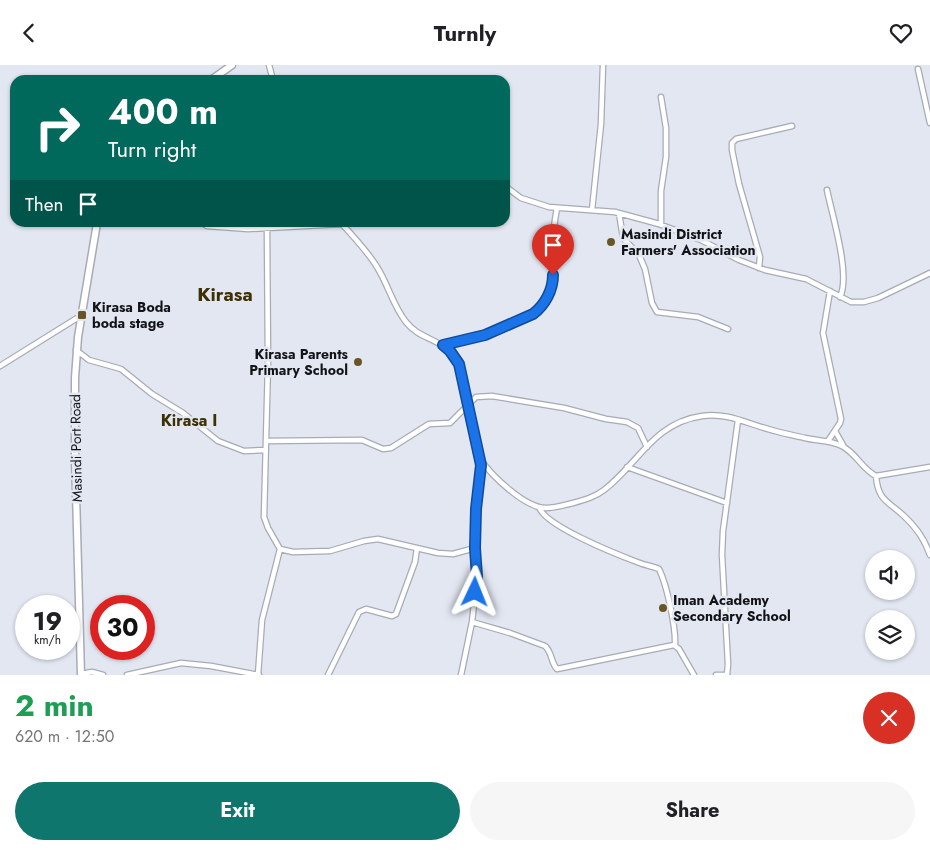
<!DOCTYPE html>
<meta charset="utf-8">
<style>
:root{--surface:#fff;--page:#f6f6f6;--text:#202124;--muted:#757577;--accent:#0f766e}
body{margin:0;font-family:Jost,sans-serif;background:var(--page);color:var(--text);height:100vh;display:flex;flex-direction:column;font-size:19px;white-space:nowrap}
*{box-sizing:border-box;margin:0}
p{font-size:16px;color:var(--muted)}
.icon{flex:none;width:28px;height:28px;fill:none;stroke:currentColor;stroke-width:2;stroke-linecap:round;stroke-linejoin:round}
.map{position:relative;height:610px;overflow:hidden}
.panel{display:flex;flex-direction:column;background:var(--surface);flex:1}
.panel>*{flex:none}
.banner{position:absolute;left:10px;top:10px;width:500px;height:152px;border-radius:15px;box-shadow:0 1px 4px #0004;background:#00695c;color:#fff;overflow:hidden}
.buttons{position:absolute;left:865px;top:485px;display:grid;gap:10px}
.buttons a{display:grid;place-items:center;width:50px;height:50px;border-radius:50%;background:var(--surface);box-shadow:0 1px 4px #0004;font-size:25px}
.speed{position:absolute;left:15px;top:530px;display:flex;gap:10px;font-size:25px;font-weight:700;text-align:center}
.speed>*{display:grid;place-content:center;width:65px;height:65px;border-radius:50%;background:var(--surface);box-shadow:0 1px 4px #0004;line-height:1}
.speed small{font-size:12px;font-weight:400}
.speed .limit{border:8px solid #d22;background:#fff;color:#111}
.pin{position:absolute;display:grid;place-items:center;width:42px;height:42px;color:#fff;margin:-51px -21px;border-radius:50% 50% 50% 0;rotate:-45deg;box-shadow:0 0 5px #0007}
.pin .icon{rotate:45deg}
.me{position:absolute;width:55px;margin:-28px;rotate:2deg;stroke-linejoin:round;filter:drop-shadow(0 0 4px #0008)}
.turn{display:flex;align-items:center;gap:18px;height:105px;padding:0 15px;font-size:22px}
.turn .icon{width:65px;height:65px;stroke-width:2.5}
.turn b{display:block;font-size:35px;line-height:42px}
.then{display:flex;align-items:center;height:48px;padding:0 15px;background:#0003;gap:10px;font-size:19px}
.round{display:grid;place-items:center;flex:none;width:52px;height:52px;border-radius:26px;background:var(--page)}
.summary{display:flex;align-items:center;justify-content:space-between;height:85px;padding:0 15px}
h1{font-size:30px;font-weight:700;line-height:38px;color:#1e9e55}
.primary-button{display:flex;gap:10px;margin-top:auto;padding:10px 15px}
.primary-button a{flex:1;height:58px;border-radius:30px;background:var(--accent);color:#fff;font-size:20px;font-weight:700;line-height:58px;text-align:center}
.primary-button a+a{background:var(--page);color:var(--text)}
header{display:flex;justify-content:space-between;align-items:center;height:65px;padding:0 15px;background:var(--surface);font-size:22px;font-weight:700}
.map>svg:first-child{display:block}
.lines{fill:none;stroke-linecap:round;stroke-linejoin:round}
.street-casing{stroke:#a8abb6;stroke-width:7}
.secondary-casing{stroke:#a8abb6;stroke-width:9}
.street{stroke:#fff;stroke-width:4.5}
.secondary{stroke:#fff;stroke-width:6}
.route-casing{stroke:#114b97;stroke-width:12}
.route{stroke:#1a73e8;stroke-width:9}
.poi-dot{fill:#685624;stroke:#e3e7f2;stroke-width:2}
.labels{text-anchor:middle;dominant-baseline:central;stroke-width:5;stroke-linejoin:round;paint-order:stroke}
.poi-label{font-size:14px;font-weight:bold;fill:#121316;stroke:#e3e7f2;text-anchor:start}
.street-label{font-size:14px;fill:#121316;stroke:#e3e7f2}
.quarter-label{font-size:16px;font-weight:bold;fill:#3e3005;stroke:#e3e7f2}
.district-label{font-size:19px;font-weight:bold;fill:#3e3005;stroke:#e3e7f2}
</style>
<header><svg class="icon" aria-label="back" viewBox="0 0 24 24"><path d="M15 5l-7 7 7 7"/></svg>Turnly<svg class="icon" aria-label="heart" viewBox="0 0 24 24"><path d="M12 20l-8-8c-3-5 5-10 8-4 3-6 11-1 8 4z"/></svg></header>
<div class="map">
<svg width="930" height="610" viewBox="0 0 930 610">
<rect width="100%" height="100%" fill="#e3e7f2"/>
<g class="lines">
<defs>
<path id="street" d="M269,0L273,15
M918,4L930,58
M505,121L521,133L549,142L615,147L659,159L701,175L739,195L765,205L806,214L851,237H864L878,233L930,208
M827,125C832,150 851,210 840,232
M592,145L601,59L603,0
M619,148L623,173L639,190L645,204L652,238L657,247L698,252L728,264
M202,158L207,161L248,164L342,159
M341,158C353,171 368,187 377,202C388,219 393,241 406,257C423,279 450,271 461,307L481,400L476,444L475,483L477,512L472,557L461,610
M661,160V126L666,92V63L661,32
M267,164L268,298L264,452L268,463L280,484L293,487L330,486L364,476L378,474L438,488L453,489L475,483
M759,203L760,192L739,119L732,85V78L736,74L792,61
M443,281C477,273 544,260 553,220C555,206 553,191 553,177C553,165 555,154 557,143
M76,285L89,295L121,304L152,329L183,348L218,376L244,386L265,385
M0,301L82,250
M835,366L843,380
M266,376L362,375L383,384L391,383L429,359L450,358L476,332L492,331L564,343L606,354L627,357L638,363L647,382
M828,376L840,358L841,354L823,268L830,226
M481,395C492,411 525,443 546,443C555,443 564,440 573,438C584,435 595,432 604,425C639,398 653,358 702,351C725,347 746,358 768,364C780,368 793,370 805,373C818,376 830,375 842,381C856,388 862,404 876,411L930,402
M627,402L727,438
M876,411C878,436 888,436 904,451C916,462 925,475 930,490
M539,442C545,461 616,489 637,497C644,500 652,501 659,504C667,520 676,563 675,580
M472,557L510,568L545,581C552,587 551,598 557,604L674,580L679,584L694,610
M81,609L92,607L103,610
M127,610L181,598L211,601L259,610
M258,610L262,555L280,484
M328,610L359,547L366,544L392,551L396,549L415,497L417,483
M716,610H725
M727,610L728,599L722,490L723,466L738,355"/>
<path id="secondary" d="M211,15L232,0
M81,610L75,392V313L78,272L97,158"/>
</defs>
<use href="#street" class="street-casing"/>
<use href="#secondary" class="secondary-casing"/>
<use href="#street" class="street"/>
<use href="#secondary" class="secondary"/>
</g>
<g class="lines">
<defs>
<path id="route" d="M475,527L477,512L475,483L476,444L481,400L459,299L450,286L443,280L485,270L533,249C545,240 553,225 553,210"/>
</defs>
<use href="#route" class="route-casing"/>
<use href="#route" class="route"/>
</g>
<g class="poi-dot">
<circle cx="611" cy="177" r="5"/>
<rect x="77" y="245" width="10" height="10" rx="2.5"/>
<circle cx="358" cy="297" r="5"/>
<circle cx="663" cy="543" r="5"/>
</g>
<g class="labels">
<g class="poi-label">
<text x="621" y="169">Masindi District<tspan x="621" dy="16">Farmers' Association</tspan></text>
<text x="92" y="242">Kirasa Boda<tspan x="92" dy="16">boda stage</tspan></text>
<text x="348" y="289" text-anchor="end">Kirasa Parents<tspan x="348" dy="16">Primary School</tspan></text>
<text x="673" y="535">Iman Academy<tspan x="673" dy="16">Secondary School</tspan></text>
</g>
<g class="street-label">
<text transform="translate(76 383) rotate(-91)">Masindi Port Road</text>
</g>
<g class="quarter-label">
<text x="189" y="355">Kirasa I</text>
</g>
<g class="district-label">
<text x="225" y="229">Kirasa</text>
</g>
</g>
</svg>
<div class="buttons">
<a><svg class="icon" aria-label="sound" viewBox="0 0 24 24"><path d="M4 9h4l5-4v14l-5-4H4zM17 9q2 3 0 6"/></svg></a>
<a><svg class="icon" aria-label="layers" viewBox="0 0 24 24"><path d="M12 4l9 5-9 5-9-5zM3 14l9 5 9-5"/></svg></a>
</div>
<div class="speed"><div>19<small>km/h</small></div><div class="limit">30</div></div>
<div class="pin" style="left:553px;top:210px;background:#d93025"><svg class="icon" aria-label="arrive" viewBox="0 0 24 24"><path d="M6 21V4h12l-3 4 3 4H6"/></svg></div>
<svg class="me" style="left:475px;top:527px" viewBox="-20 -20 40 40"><path d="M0-17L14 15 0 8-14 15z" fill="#1a73e8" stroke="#fff" stroke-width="4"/></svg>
<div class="banner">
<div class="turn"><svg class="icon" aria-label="right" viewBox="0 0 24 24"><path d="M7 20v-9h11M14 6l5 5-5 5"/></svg><div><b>400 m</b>Turn right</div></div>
<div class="then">Then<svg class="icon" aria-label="arrive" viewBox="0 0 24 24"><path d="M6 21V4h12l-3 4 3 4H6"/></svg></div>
</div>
</div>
<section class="panel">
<div class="summary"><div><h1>2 min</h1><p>620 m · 12:50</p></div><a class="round" style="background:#d93025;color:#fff"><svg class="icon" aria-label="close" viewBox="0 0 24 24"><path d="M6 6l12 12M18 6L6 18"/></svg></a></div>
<div class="primary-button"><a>Exit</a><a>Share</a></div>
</section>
